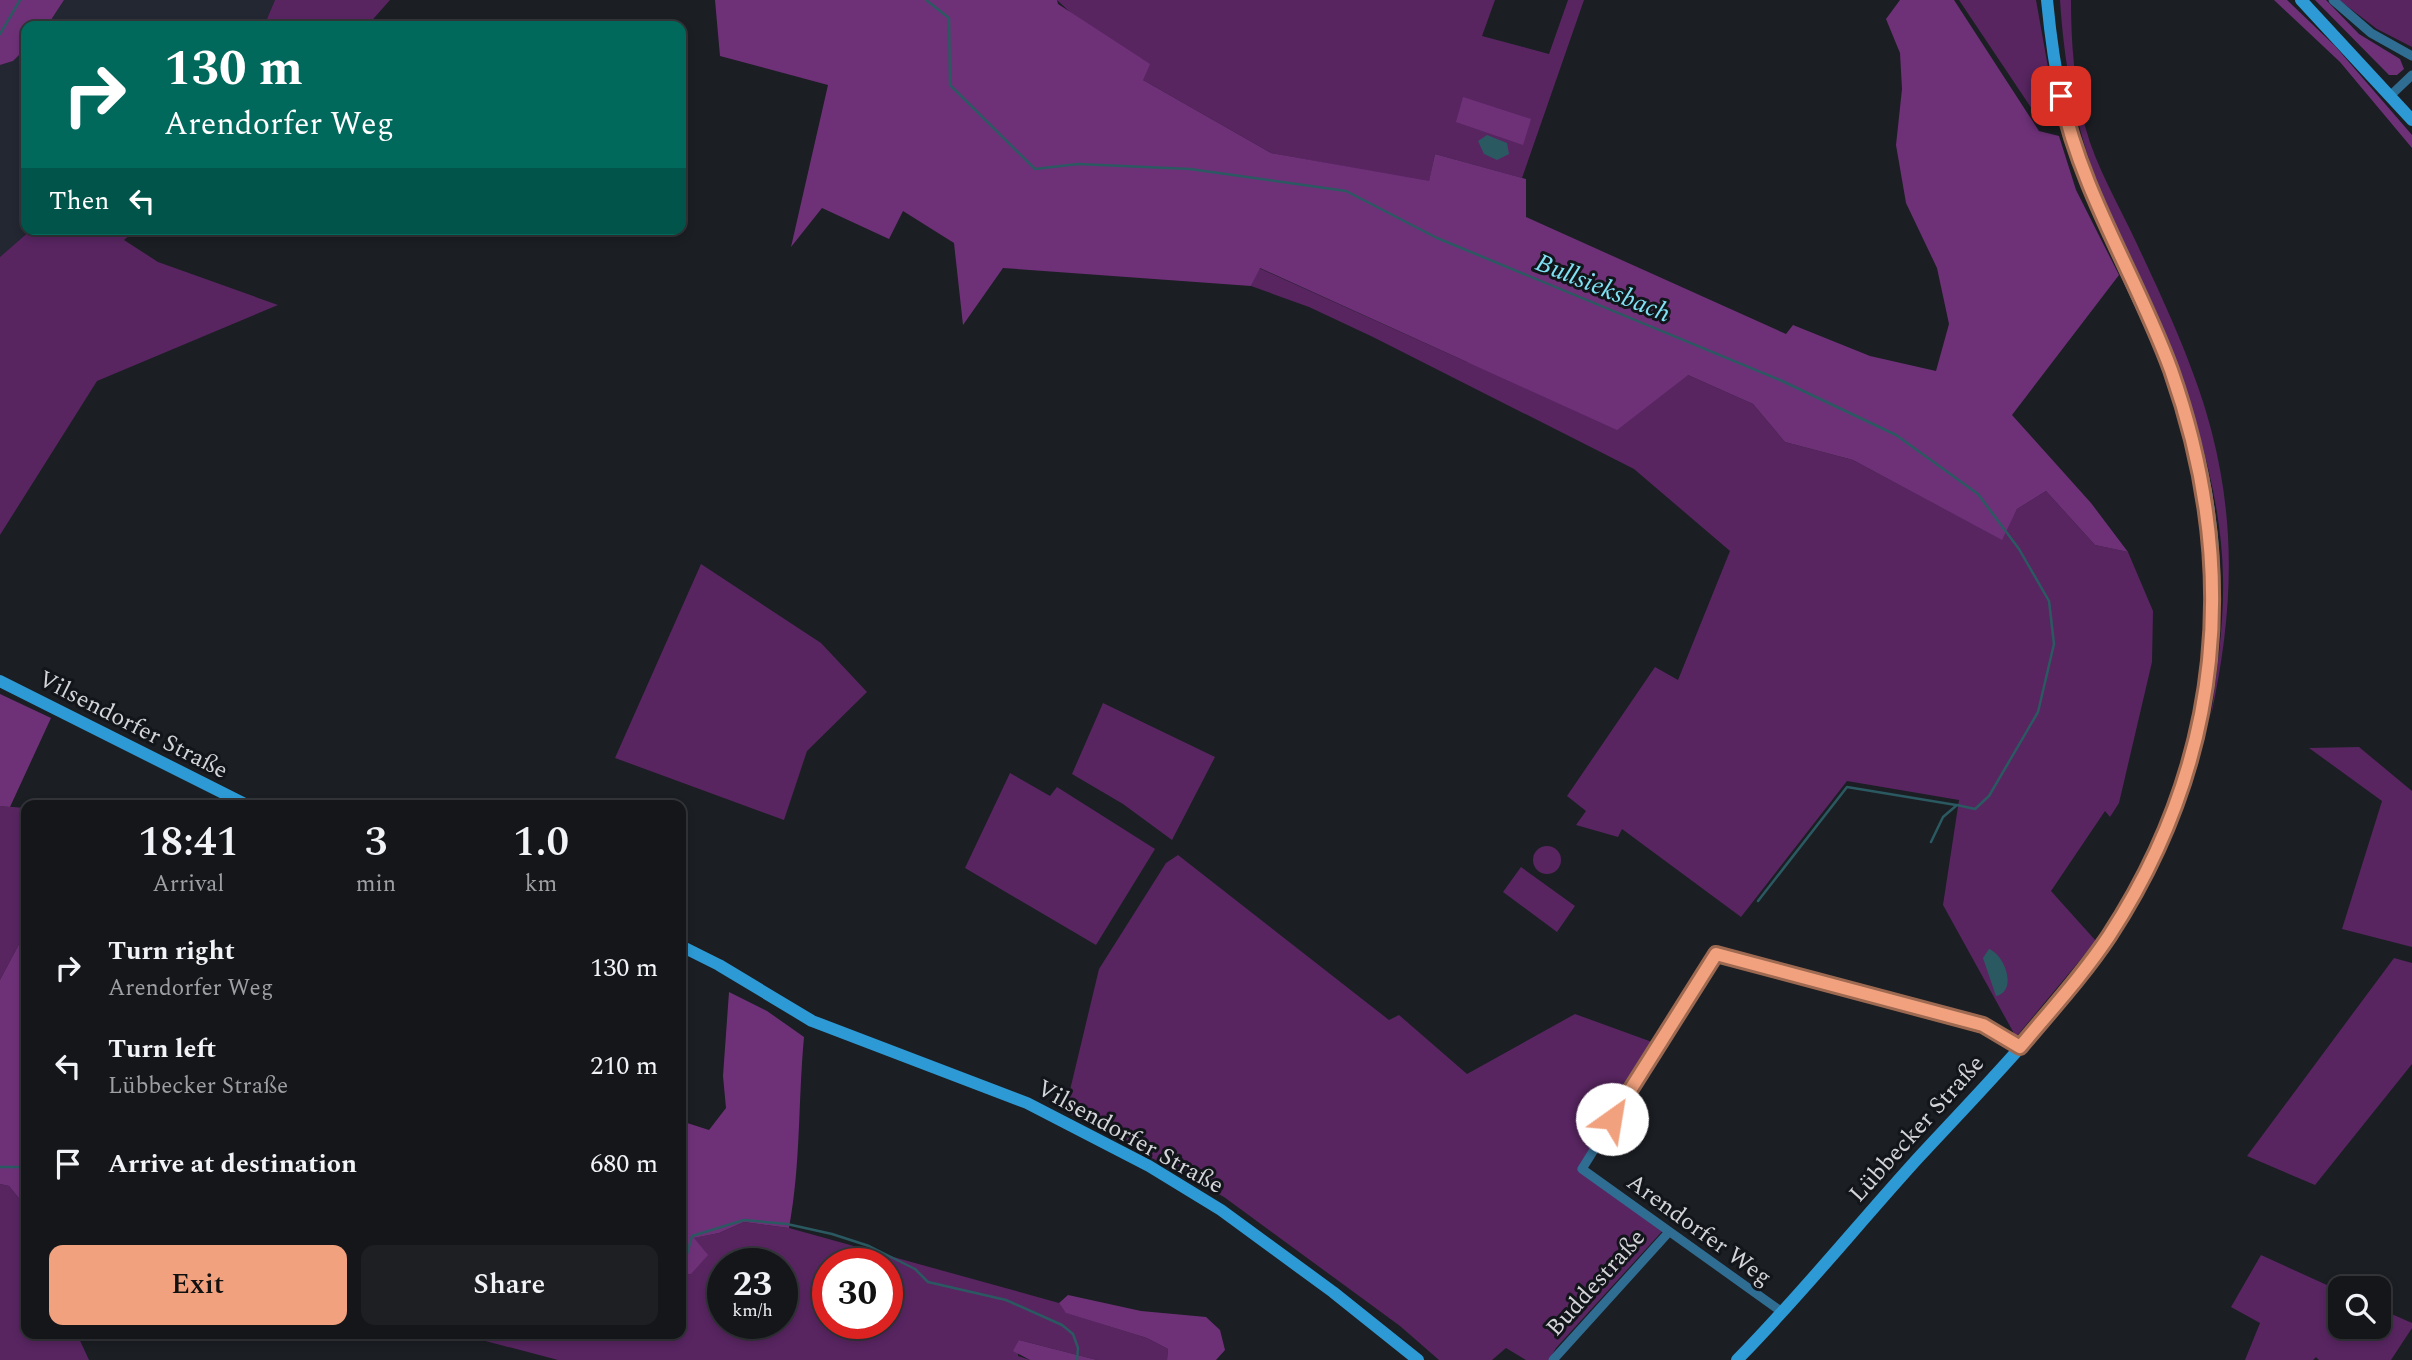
<!DOCTYPE html>
<meta charset="utf-8">
<style>
:root{--surface:#14161a;--page:#1d1f23;--text:#f1f3f6;--muted:#9d9fa2;--line:#333539;--accent:#f1a17d}
body{margin:0;font-family:Spectral,serif;background:var(--page);color:var(--text);height:100vh;display:flex;flex-direction:column;font-size:26px;white-space:nowrap}
*{box-sizing:border-box;margin:0}
p{font-size:23px;color:var(--muted)}
.icon{flex:none;width:38px;height:38px;fill:none;stroke:currentColor;stroke-width:2;stroke-linecap:round;stroke-linejoin:round}
.map{position:relative;flex:1;overflow:hidden}
.side{position:absolute;left:21px;top:800px;width:665px;height:539px;display:flex;flex-direction:column;background:var(--surface);border-radius:14px;box-shadow:0 4px 10px #0003,0 0 0 2px var(--line)}
.side>*{flex:none}
.guide{position:absolute;left:21px;top:21px;width:665px;height:214px;border-radius:14px;box-shadow:0 4px 10px #0003,0 0 0 2px var(--line);background:#00695c;color:#fff;overflow:hidden}
.fabs{position:absolute;left:2328px;top:1276px;display:grid;gap:14px}
.fabs a{display:grid;place-items:center;width:63px;height:63px;border-radius:14px;background:var(--surface);box-shadow:0 4px 10px #0003,0 0 0 2px var(--line);font-size:35px}
.speed{position:absolute;left:707px;top:1248px;display:flex;gap:14px;font-size:35px;font-weight:700;text-align:center}
.speed>*{display:grid;place-content:center;width:91px;height:91px;border-radius:50%;background:var(--surface);box-shadow:0 4px 10px #0003,0 0 0 2px var(--line);line-height:1}
.speed small{font-size:18px;font-weight:400}
.speed .limit{border:10px solid #d22;background:#fff;color:#111}
.pin{position:absolute;display:grid;place-items:center;width:60px;height:60px;color:#fff;margin:-30px;border-radius:14px;box-shadow:0 4px 10px #0006}
.me{position:absolute;width:77px;margin:-38px;rotate:32deg;stroke-linejoin:round;filter:drop-shadow(0 0 5px #0008)}
.turn{display:flex;align-items:center;gap:24px;height:147px;padding:0 28px;font-size:32px}
.turn .icon{width:91px;height:91px;stroke-width:2.5}
.turn b{display:block;font-size:49px;line-height:60px}
.then{display:flex;align-items:center;height:66px;padding:0 28px;background:#0003;gap:14px;font-size:26px}
.eta{display:flex;justify-content:space-evenly;align-items:center;height:119px;text-align:center}
.eta b{font-size:42px;font-weight:600;line-height:49px}
.cta{display:flex;gap:14px;margin-top:auto;padding:14px 28px}
.cta a{flex:1;height:80px;border-radius:14px;background:var(--accent);color:#111;font-size:28px;font-weight:600;line-height:80px;text-align:center}
.cta a+a{background:var(--page);color:var(--text)}
ul{padding:0;list-style:none}
li{display:flex;align-items:center;gap:21px;height:98px;padding:0 28px}
li div{flex:1}
li b{display:block;font-size:26px}
li em{font-style:normal}
.map>svg:first-child{display:block}
.built{fill:#232732}
.green{fill:#582561;fill-rule:evenodd}
.forest{fill:#6e3178}
.water{fill:#2b5961}
.lines{fill:none;stroke-linecap:round;stroke-linejoin:round}
.stream{stroke:#2b5961;stroke-width:2.5}
.street{stroke:#306d92;stroke-width:9}
.secondary{stroke:#2d9ad5;stroke-width:12}
.route-casing{stroke:#9d6951;stroke-width:18}
.route{stroke:#f1a17d;stroke-width:12}
.labels{text-anchor:middle;dominant-baseline:central;stroke-width:6;stroke-linejoin:round;paint-order:stroke}
.street-label{font-size:24px;fill:#d3d4d8;stroke:#12151a}
.water-label{font-size:26px;font-style:italic;fill:#7fe2f4;stroke:#12151a}
</style>
<div class="map">
<svg width="2412" height="1360" viewBox="0 0 2412 1360">
<rect width="100%" height="100%" fill="#1b1e23"/>
<path class="built" d="M64,0H275L264,26H47Z
M26,48V229H32L0,257V65L13,61Z"/>
<path class="green" d="M275,0H390L367,26H264Z
M1057,0H1495L1482,36L1549,54L1568,0H1584L1522,178L1435,154L1429,182L1271,153L1143,80Z
M1959,0H2036L2056,112L2047,120L2036,115Z
M2060,0H2071C2071,42 2074,84 2085,126C2096,167 2118,203 2136,242C2163,299 2197,372 2212,433C2237,531 2232,618 2211,716C2217,670 2224,624 2223,578C2222,505 2200,430 2176,361C2155,301 2123,245 2099,186C2075,127 2064,63 2060,0Z
M2339,0H2412V47L2377,29Z
M32,229H137L124,240L158,262L278,305L97,381L0,535V257Z
M1259,268L1467,362L1688,375L1753,404L1785,442L1853,460L2001,539L2017,509L2046,491L2095,545L2128,552L2153,611L2152,662L2119,803L2110,817L2105,811L2051,891L2096,941L2016,1037L1943,905L1959,800L1847,781L1741,917L1622,829L1618,837L1576,825L1586,811L1567,796L1655,667L1678,680L1730,551L1634,469L1373,337L1309,307L1251,286Z
M701,564L821,643L867,692L807,751L784,820L615,758Z
M1103,703L1215,757L1172,840L1123,804L1072,774Z
M2359,747L2412,791V947L2342,929L2382,801L2309,748Z
M1010,773L1050,796L1057,787L1155,849L1096,945L965,868Z
M0,806L26,808V931L0,980Z
M1533 860a14 14 0 1 1 28 0a14 14 0 1 1-28 0Z
M1178,855L1389,1020L1399,1015L1467,1074L1575,1014L1663,1046L1587,1168L1666,1227L1556,1348L1549,1360H1526L1506,1348L1492,1360H1439L1400,1326L1224,1197L1065,1111L1099,969L1166,863Z
M1521,867L1575,906L1557,932L1503,892Z
M2394,958L2412,963V1064L2315,1185L2247,1156Z
M0,1184L9,1186L26,1207V1334H77L89,1360H0Z
M744,1222L789,1228L1059,1303L1067,1313L1147,1338L1168,1349L1167,1360H1097L1019,1340L1018,1356L1030,1360H558L459,1334H681V1275L691,1274L693,1238L719,1233ZM723,1264H782V1323H723ZM828,1264H887V1323H828Z
M2261,1255L2340,1291V1326H2378V1308L2412,1323V1328L2391,1360H2319L2316,1357L2313,1360H2245L2260,1323L2231,1307Z"/>
<path class="forest" d="M0,0H64L47,26H26V48L13,61L0,65Z
M715,0H1057L1058,4L1150,64L1143,80L1271,153L1429,181L1435,154L1526,179V217L1786,334L1793,325L1870,356L1936,371L1949,324L1937,268L1906,203L1896,145L1902,89L1900,53L1886,19L1900,0H1954L2039,131L2059,136L2076,190L2119,275L2012,415L2091,503L2128,552L2095,545L2046,491L2017,509L2002,540L1853,460L1785,442L1753,404L1688,375L1617,430L1260,268L1251,286L1003,268L963,325L954,243L903,211L889,239L822,208L791,247L828,85L720,56Z
M2274,0H2287L2335,46L2412,135V148L2340,62Z
M2315,0H2326L2359,34L2400,59L2404,69L2397,75H2389Z
M1463,97L1531,119L1523,145L1456,122Z
M0,694L51,718L10,807L0,806Z
M26,931V1207L9,1186L0,1184V980Z
M729,992L767,1011L804,1037C798,1101 801,1164 789,1228L744,1222L719,1233L694,1238L708,1255L691,1274L681,1275V1121L709,1130L726,1108L723,1076Z
M1068,1295L1141,1311L1206,1317L1220,1330L1225,1350L1216,1360H1167L1168,1349L1147,1338L1066,1313L1059,1303Z
M1019,1340L1097,1360H1030L1013,1351Z"/>
<path class="water" d="M1487,135L1507,143L1509,154L1497,160L1484,154L1478,141Z
M1989,949C2005,955 2018,991 1996,996L1983,958Z"/>
<g class="lines">
<path class="stream" d="M926,0L949,18L950,85L1035,169L1078,164L1190,169L1346,191L1437,238L1780,380L1896,435L1978,494L2019,549L2049,601L2054,644L2038,712L1989,796L1975,809L1957,805L1943,817L1931,842
M0,34L20,0
M1758,901L1847,787L1956,805
M0,1167H26
M681,1260L685,1261L692,1236L744,1220L787,1224L832,1234L869,1246L915,1269L928,1282L1006,1300L1062,1325L1073,1334L1078,1348L1077,1360"/>
<path class="street" d="M2333,0L2371,33L2412,56
M2391,95L2412,75
M1782,1312L1582,1169L1716,954L1983,1025L2020,1047
M1553,1360L1668,1233"/>
<path class="secondary" d="M2301,0L2412,120
M0,681L247,805
M681,946L719,965L812,1021L1027,1103L1149,1166L1221,1210L1333,1292L1418,1360
M1737,1360C1801,1295 1858,1224 1919,1157C1984,1087 2052,1018 2107,939C2204,799 2241,605 2194,440C2169,353 2123,274 2089,189C2064,130 2053,64 2047,0"/>
</g>
<g class="lines">
<defs>
<path id="route" d="M1612,1119L1716,954L1983,1025L2020,1047C2050,1011 2083,975 2109,936C2224,760 2240,566 2171,370C2137,277 2082,194 2061,96"/>
</defs>
<use href="#route" class="route-casing"/>
<use href="#route" class="route"/>
</g>
<g class="labels">
<g class="street-label">
<text transform="translate(133 725) rotate(27)">Vilsendorfer Straße</text>
<text transform="translate(1917 1129) rotate(-48)">Lübbecker Straße</text>
<text transform="translate(1130 1137) rotate(29)">Vilsendorfer Straße</text>
<text transform="translate(1699 1230) rotate(36)">Arendorfer Weg</text>
<text transform="translate(1596 1283) rotate(-48)">Buddestraße</text>
</g>
<g class="water-label">
<text transform="translate(1603 288) rotate(22)">Bullsieksbach</text>
</g>
</g>
</svg>
<div class="fabs">
<a><svg class="icon" aria-label="search" viewBox="0 0 24 24"><circle cx="10" cy="10" r="6"/><path d="M15 15l6 6"/></svg></a>
</div>
<div class="speed"><div>23<small>km/h</small></div><div class="limit">30</div></div>
<div class="pin" style="left:2061px;top:96px;background:#d93025"><svg class="icon" aria-label="arrive" viewBox="0 0 24 24"><path d="M6 21V4h12l-3 4 3 4H6"/></svg></div>
<svg class="me" style="left:1612px;top:1119px" viewBox="-20 -20 40 40"><circle r="19" fill="#fff"/><path d="M0-13L10 11 0 6-10 11z" fill="#f1a17d"/></svg>
<div class="guide">
<div class="turn"><svg class="icon" aria-label="right" viewBox="0 0 24 24"><path d="M7 20v-9h11M14 6l5 5-5 5"/></svg><div><b>130 m</b>Arendorfer Weg</div></div>
<div class="then">Then<svg class="icon" aria-label="left" viewBox="0 0 24 24"><path d="M17 20v-9H6M10 6l-5 5 5 5"/></svg></div>
</div>
<section class="side">
<div class="eta">
<div><b>18:41</b><p>Arrival</p></div>
<div><b>3</b><p>min</p></div>
<div><b>1.0</b><p>km</p></div>
</div>
<ul>
<li><svg class="icon" aria-label="right" viewBox="0 0 24 24"><path d="M7 20v-9h11M14 6l5 5-5 5"/></svg><div><b>Turn right</b><p>Arendorfer Weg</p></div><em>130 m</em></li>
<li><svg class="icon" aria-label="left" viewBox="0 0 24 24"><path d="M17 20v-9H6M10 6l-5 5 5 5"/></svg><div><b>Turn left</b><p>Lübbecker Straße</p></div><em>210 m</em></li>
<li><svg class="icon" aria-label="arrive" viewBox="0 0 24 24"><path d="M6 21V4h12l-3 4 3 4H6"/></svg><div><b>Arrive at destination</b></div><em>680 m</em></li>
</ul>
<div class="cta"><a>Exit</a><a>Share</a></div>
</section>
</div>
